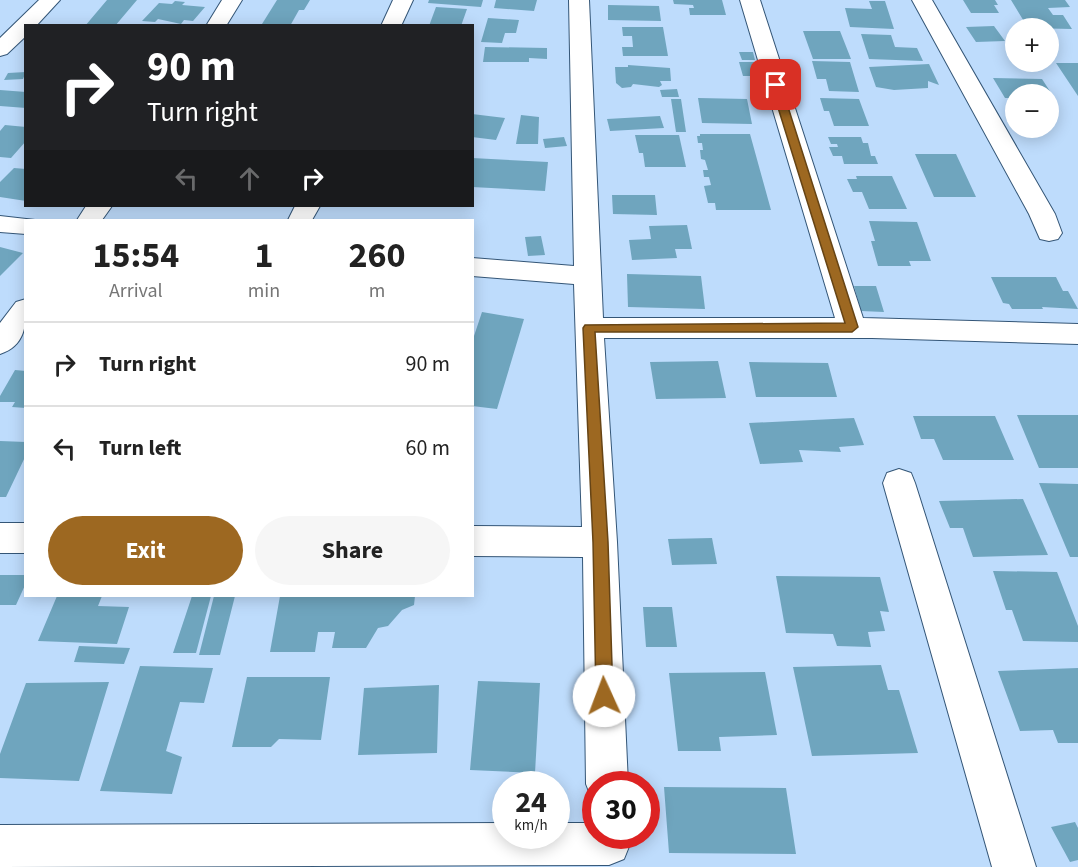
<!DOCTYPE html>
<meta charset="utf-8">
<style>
:root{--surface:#fff;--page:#f6f6f6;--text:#222;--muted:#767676;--line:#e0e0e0;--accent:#9d6821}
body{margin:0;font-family:"Source Sans 3",sans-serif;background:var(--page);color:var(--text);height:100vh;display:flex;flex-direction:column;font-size:22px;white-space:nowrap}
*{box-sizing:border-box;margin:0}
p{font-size:20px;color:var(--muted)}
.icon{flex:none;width:33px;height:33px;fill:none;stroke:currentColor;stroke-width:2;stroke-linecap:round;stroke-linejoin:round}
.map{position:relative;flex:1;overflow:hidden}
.sheet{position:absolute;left:24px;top:219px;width:450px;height:378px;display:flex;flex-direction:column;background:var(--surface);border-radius:0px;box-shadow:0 3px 15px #0003}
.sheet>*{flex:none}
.hud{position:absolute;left:24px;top:24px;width:450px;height:183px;border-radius:0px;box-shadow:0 3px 15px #0003;background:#202124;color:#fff;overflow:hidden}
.fabs{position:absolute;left:1005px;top:18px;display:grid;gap:12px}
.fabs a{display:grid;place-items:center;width:54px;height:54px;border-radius:50%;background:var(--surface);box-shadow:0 3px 15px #0003;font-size:30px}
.speed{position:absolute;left:492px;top:771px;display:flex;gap:12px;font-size:30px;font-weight:700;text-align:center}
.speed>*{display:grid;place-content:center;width:78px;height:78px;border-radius:50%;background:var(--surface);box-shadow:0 3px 15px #0003;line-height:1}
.speed small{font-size:15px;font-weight:400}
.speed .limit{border:9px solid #d22;background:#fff;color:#111}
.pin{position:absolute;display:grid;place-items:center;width:51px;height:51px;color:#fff;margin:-26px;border-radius:12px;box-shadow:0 3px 9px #0006}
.me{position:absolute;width:66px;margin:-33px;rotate:358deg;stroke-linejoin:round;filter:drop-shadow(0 0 4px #0008)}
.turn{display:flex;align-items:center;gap:21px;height:126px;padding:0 24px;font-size:27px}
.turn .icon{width:78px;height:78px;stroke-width:2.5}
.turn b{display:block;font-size:42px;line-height:51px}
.lanes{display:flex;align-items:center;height:57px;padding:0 24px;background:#0003;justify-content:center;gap:30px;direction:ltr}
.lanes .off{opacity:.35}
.eta{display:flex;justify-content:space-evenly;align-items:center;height:102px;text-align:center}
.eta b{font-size:36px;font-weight:700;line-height:42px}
.action{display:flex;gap:12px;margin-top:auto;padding:12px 24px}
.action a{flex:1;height:69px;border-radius:36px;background:var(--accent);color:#fff;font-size:24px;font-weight:700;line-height:69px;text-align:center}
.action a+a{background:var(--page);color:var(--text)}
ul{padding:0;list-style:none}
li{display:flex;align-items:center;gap:18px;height:84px;padding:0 24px;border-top:2px solid var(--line)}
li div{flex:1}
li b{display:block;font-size:22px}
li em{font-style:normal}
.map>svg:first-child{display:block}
.building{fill:#6fa5be}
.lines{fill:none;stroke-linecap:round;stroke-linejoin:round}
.street-casing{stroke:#345677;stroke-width:2}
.street{fill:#fff;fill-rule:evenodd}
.route{fill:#9d6821;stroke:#664415;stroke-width:1.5}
</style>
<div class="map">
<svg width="1078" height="867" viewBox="0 0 1078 867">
<rect width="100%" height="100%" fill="#bedcfc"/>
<path class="building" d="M107,0H137L115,26H85Z
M277,0H310L304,10H299L290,26L262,24Z
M429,0H483L481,7L428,3Z
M496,0H537L534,11L494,8Z
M673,0H722L726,15H690L689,8H694L693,5L674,4Z
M963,0H995L998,5H994L999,13H971Z
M1011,0H1065L1070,7L1048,8L1053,15H1063L1072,29L1028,28Z
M175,1L185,2L182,5L205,7L193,21L184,20L181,24L158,19L155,22L142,21L159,3L172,4Z
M869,1H885L894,29L850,27L845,8L872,9Z
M608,5L659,6L661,21L608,20Z
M436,7L467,9L461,26H429Z
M488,18L519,20L516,33H505L502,43L481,42Z
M994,26L1005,41L976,42L966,27Z
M622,27H663L668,56H623L622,47H633L632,36H623Z
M803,31H840L851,59H813Z
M861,34L891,35L895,47L917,48L923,61L869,59Z
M485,47L547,48V59L529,58V62H483Z
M739,52H753L755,60H742Z
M812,61L850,62L859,92L829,91L826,79H817Z
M739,62H755L759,76H743Z
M1056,63H1078V96Z
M929,64L939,85L928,81V88L894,90L876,87L869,67Z
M628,65L670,68L671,81H660L662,85L659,87L633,84L631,87L622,88L616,83L615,67H628Z
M26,72L23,79L4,80L8,73Z
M993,78L1042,79L1055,99L1048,98V94H1016V98H1005Z
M677,89L679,97H662L660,90Z
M0,90L26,92V108L0,106Z
M698,98L747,99L752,124L702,123Z
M820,98L859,99L869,126H834L829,111H824Z
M671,99H681L686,132H676Z
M472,114L505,118L496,140L472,137Z
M521,115L539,117L538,144H516Z
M660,116L664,128L610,131L607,119Z
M5,125L26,127V141L11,158L0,157V131Z
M700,134H750L771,210H716L715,203H708L704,186L711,185L709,177H704L703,170H708L705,160L701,159L700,150H703L702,143H698L697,136H700Z
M635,135H679L686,167H645L643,153H639Z
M564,137L567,146L545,148L543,139Z
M828,137H861L863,143H868L871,156H875L878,164H844L842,156H833L829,147H838L837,144H831Z
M915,154H956L976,197H934Z
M472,158L548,162L545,191L472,187Z
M14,168L26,169V201L0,197V182Z
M856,176H892L907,209H869L862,192H853L847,179H857Z
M612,195H655L657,215L613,214Z
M869,221L917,222L931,261H909L911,266H878L871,241H875Z
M687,225L692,249H675L677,258L632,260L629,240L651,239L649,226Z
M541,236L545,255L528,256L525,237Z
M0,247L23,253L0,276Z
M627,274L701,276L705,309L628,307Z
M991,277H1056L1063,291H1068L1078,309L1042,307L1043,309H1012L1009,304L1003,303Z
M854,286H876L884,312L861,311Z
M482,312L524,319L497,409L472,406V342Z
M718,361L726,398L656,399L650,362Z
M749,362L828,363L837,397H756Z
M15,370L26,371V408L12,407L15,402H0V396Z
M1017,415H1078V468H1039Z
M913,416H995L1014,460H943L934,439H921Z
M854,418L864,445L839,447L841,452L799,450L803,462L760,464L749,423Z
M0,441L26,442V455L6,497H0Z
M1039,483L1078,484V557H1070Z
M1023,499L1048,555L973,557L963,528H950L939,501Z
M712,538L717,564L672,565L668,539Z
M993,571L1057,572L1078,626V642L1023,641L1012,610H1006Z
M0,575H26V583L16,605H0Z
M776,576L880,577L889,612L880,611L885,631L868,632L871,647L837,646L833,634L786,633Z
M57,596H102L98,606L129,607L117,644L38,641Z
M192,596H211L196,653H173Z
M214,596H235L220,655H199Z
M280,596H415L414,605L402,610L388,626L378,628L366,648H332L335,632H318L315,652H270Z
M643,607H672L677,647H646Z
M79,646L130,648L124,664L74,662Z
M881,665L888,690H899L918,753L812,756L793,667Z
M140,666L213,668L204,703L180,702L166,751L182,757L172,794L100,791Z
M1078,668V743H1058L1053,730L1020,731L998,671Z
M765,672L777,735L719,737L721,751H678L669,673Z
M247,677H330L321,740L279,739L271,747H232Z
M478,681L540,683L535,773L470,770Z
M109,682L79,781L0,778V754L26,683Z
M439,685L437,753L358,755L364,688Z
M664,787L786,788L796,854L669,853Z
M1075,822L1078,828V860L1070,862L1051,827Z"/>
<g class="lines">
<defs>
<path id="street" d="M39,0H60L36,26H26V36L7,54L0,56V38Z
M222,0H242L226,26H206Z
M393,0H413L401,26H381Z
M569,0H589L603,318H835L740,0H760L863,318L1078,324V344L872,338H604L617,542L628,784H596V800L592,799L586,784L583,557L472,556V526L582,527L574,284L472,276V258L574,266Z
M912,0H932L1055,214L1062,233L1058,239L1049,241L1040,239L1029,214Z
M86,206H112L102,220H77Z
M295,206H320L312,220H288Z
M0,216L35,220H26V234L0,232Z
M26,299C26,323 27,345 0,354V323L16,302Z
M899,469L911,473L915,483L1036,867H992L883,483L887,473Z
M0,523H26V553H0Z
M506,823V836H556V823H596V836H627L630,844L624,859L609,865L0,867V825Z"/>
</defs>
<use href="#street" class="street-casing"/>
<use href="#street" class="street"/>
</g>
<path class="route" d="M776,82L781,85L858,327L852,332H595L608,542L613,696L610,702L604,705L599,702L596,696L593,542L583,328L585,325L845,323L771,85Z"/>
</svg>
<div class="fabs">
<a>+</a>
<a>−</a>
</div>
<div class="speed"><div>24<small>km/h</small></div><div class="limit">30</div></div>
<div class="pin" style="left:776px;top:85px;background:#d93025"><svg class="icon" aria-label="arrive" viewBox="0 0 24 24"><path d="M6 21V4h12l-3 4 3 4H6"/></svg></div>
<svg class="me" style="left:604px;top:696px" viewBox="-20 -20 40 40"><circle r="19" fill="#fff"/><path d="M0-13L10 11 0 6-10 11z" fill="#9d6821"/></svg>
<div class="hud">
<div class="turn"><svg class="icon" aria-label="right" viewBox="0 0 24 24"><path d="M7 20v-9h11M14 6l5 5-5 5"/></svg><div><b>90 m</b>Turn right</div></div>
<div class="lanes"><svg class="icon off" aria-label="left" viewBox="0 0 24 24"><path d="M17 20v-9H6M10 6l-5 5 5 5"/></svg><svg class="icon off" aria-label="ahead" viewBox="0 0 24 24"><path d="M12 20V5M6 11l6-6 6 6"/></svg><svg class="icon" aria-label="right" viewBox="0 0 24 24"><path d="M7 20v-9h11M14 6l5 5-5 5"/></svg></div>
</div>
<section class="sheet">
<div class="eta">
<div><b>15:54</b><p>Arrival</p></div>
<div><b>1</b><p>min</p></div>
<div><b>260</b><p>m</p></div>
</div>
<ul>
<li><svg class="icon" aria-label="right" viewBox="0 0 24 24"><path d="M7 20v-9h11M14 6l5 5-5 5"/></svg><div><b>Turn right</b></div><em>90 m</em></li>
<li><svg class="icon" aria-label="left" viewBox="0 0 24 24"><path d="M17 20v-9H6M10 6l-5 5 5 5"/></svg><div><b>Turn left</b></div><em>60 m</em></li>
</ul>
<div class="action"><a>Exit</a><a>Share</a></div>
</section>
</div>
